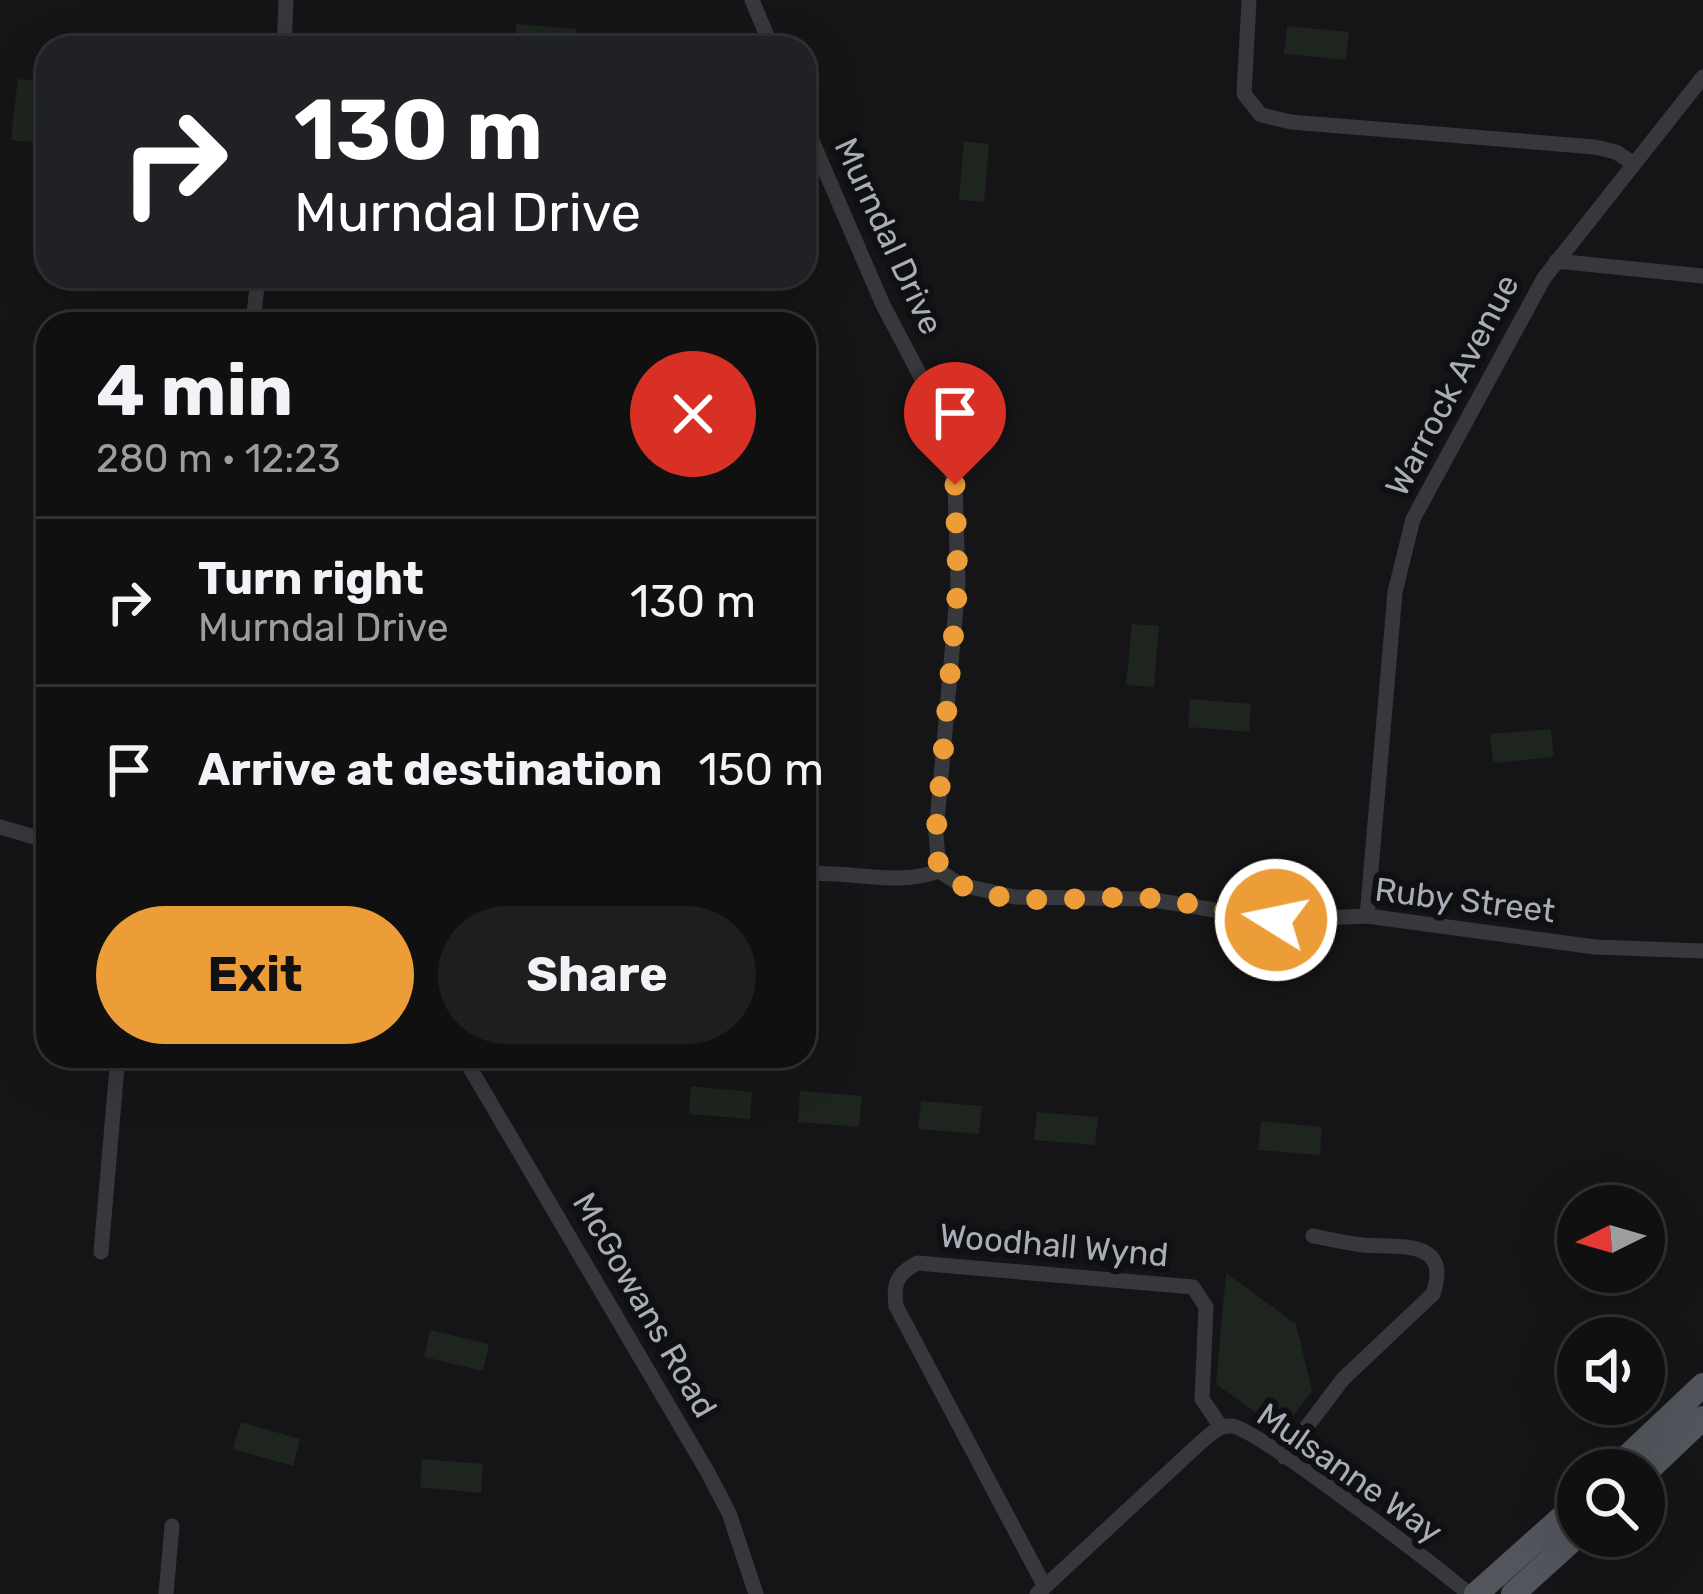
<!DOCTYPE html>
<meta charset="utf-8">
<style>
:root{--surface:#101011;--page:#1e1e1f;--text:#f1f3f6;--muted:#9c9d9f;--line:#303031;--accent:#ec9d38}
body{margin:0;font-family:Rubik,sans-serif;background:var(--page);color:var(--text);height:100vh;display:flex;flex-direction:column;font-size:45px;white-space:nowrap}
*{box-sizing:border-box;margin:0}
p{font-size:39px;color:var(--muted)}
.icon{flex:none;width:66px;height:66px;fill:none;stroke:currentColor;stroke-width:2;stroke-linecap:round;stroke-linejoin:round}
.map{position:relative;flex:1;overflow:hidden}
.panel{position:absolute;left:36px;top:312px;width:780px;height:756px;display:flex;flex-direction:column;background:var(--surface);border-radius:36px;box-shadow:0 12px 48px #0002,0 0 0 3px var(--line)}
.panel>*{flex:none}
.top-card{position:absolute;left:36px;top:36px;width:780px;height:252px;border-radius:36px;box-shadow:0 12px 48px #0002,0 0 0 3px var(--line);background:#202124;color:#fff;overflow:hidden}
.needle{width:78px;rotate:265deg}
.fabs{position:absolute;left:1557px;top:1185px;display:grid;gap:24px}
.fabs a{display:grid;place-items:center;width:108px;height:108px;border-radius:50%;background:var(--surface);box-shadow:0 12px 48px #0002,0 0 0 3px var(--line);font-size:60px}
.pin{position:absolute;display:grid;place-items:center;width:102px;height:102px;color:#fff;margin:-123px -51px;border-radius:50% 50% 50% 0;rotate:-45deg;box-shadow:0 0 12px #0007}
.pin .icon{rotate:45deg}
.me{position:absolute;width:132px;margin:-66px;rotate:280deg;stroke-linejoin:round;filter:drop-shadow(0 0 9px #0008)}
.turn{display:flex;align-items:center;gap:42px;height:252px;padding:0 60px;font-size:54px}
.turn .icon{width:156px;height:156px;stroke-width:2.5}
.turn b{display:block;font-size:84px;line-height:102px}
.round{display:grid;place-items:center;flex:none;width:126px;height:126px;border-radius:63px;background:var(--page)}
.summary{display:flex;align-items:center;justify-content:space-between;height:204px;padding:0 60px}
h1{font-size:72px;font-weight:700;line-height:90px}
.action{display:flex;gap:24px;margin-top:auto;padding:24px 60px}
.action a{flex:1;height:138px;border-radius:72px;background:var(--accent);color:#111;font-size:48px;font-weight:700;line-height:138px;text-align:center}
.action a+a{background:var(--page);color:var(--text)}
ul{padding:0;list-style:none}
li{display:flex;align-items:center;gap:36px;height:168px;padding:0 60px;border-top:3px solid var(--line)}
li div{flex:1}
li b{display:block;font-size:45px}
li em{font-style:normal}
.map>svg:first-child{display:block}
.green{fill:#1d251e}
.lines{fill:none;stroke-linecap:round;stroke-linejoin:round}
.minor{stroke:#36383c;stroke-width:15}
.primary{stroke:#52555b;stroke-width:24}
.route{stroke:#ec9d38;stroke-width:21;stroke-dasharray:0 37.8}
.labels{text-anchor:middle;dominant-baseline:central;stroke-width:12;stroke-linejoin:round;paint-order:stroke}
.street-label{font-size:33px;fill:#a8aeb7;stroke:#101012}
</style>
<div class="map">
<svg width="1703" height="1594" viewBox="0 0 1703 1594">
<rect width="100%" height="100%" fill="#151517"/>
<path class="green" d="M516,24L577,29L576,48H514Z
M1287,26L1349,32L1346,60L1284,54Z
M18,79L46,82L40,143L11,140Z
M964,141L989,144L984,202L959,200Z
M1132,624L1159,626L1154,687L1126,685Z
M1190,699L1251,704L1249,732L1188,727Z
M1551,729L1554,757L1493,763L1490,734Z
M691,1086L752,1092L750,1119L689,1114Z
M800,1091L862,1096L859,1127L798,1122Z
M921,1101L982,1106L979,1134L918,1129Z
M1037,1112L1098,1117L1095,1145L1034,1140Z
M1261,1121L1322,1127L1320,1155L1258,1150Z
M1226,1273L1296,1324L1312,1391L1289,1421L1271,1424L1216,1384Z
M430,1330L489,1344L483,1371L424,1357Z
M241,1422L300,1439L293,1466L233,1449Z
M422,1459L483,1464L481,1493L420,1487Z"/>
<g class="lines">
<path class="minor" d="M752,0L772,48
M1249,0L1244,94L1261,115L1291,122L1595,147L1616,152L1634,164
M284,48L286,0
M804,122L883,305L932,398L955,485L958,585L936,833L939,871
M1556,261L1703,276
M253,324L258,276
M0,827L48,841
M939,871L961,885L1015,897L1148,899L1276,920L1367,916L1595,947L1703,951
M804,874C850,870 896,887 939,871
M1367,916L1395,592L1413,519L1544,278L1703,77
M463,1056L707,1471L729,1513L756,1594
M101,1252L118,1056
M1284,1457L1343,1379L1433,1294C1452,1238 1398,1248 1363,1245C1346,1243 1329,1239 1313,1236
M1045,1587L896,1306C893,1283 897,1274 917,1263L1193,1287L1206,1307L1202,1399L1221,1427
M166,1594L172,1526
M1037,1594L1200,1443C1210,1435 1218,1425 1232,1426C1258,1429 1438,1568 1469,1594"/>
<path class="primary" d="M1613,1470L1703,1385
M1644,1474L1703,1418
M1476,1594L1578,1503
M1513,1594L1578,1535"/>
</g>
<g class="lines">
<path class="route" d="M955,485L958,585L936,833L939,872C997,916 1082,893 1148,898C1191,902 1233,913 1276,920"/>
</g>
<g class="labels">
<g class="street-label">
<text transform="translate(889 236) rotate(65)">Murndal Drive</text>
<text transform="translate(1452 385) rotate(-62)">Warrock Avenue</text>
<text transform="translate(1465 900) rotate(7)">Ruby Street</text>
<text transform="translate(1054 1245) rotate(5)">Woodhall Wynd</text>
<text transform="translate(645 1305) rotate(60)">McGowans Road</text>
<text transform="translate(1350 1473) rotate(35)">Mulsanne Way</text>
</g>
</g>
</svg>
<div class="fabs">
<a><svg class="needle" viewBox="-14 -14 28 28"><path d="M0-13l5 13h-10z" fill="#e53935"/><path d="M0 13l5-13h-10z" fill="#9c9d9f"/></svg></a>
<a><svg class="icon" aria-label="sound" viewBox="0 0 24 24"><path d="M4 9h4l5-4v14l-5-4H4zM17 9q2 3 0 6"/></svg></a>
<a><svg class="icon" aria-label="search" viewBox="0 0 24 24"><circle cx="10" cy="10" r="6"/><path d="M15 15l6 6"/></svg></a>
</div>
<div class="pin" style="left:955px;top:485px;background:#d93025"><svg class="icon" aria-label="arrive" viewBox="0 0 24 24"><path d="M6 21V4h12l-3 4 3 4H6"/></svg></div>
<svg class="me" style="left:1276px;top:920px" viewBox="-20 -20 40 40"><circle r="17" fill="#ec9d38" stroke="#fff" stroke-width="3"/><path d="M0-11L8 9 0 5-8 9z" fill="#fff"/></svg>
<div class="top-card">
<div class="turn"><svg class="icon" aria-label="right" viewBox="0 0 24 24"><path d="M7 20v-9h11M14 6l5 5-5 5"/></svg><div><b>130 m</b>Murndal Drive</div></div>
</div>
<section class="panel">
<div class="summary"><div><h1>4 min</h1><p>280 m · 12:23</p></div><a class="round" style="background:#d93025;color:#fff"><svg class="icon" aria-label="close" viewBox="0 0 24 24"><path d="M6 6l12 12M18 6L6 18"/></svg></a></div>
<ul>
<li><svg class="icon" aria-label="right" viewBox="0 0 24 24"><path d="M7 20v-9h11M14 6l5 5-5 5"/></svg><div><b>Turn right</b><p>Murndal Drive</p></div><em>130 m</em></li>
<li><svg class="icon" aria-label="arrive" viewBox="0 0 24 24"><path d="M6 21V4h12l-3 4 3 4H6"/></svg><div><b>Arrive at destination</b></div><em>150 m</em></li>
</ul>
<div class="action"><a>Exit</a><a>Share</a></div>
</section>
</div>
